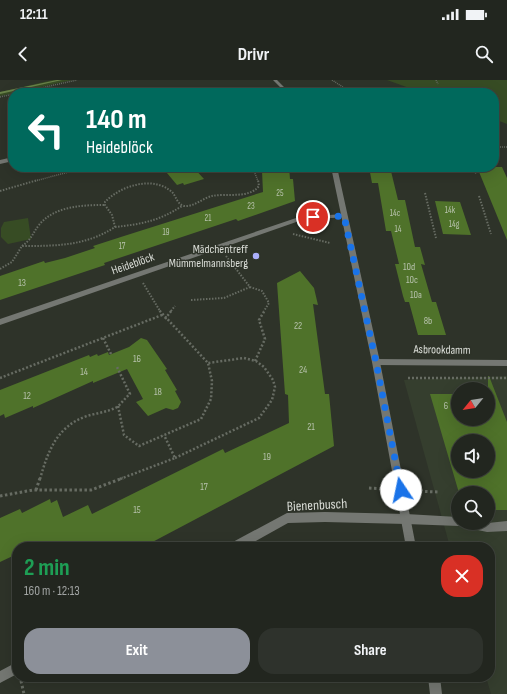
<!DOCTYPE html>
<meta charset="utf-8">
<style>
:root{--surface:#22261f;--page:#2e322c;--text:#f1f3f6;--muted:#a2a5a4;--line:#3f433d;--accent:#8c9099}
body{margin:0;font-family:"Sofia Sans Condensed",sans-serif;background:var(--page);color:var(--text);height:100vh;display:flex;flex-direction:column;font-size:15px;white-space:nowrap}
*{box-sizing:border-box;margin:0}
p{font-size:13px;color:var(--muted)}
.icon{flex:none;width:22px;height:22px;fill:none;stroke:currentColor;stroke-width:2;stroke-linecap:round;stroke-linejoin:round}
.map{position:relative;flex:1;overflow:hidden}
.drawer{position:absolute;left:12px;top:462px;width:483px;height:140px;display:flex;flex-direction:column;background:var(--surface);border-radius:16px;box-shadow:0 4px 16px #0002,0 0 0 1px var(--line)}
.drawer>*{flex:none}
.hud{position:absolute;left:8px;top:8px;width:491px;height:84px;border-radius:16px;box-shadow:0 4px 16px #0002,0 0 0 1px var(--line);background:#00695c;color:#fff;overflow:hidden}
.needle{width:26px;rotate:240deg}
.controls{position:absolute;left:451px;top:302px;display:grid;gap:8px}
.controls a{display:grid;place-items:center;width:44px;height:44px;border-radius:50%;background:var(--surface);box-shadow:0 4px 16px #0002,0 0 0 1px var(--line);font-size:20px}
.pin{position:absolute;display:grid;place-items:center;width:34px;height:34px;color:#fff;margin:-17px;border:2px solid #fff;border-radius:50%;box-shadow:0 1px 4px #0007}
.me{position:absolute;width:44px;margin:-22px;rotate:349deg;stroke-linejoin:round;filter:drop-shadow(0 0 3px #0008)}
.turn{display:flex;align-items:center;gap:14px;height:84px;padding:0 12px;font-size:18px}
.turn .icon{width:52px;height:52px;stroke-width:2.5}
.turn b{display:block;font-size:28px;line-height:34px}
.round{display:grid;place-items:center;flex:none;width:42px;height:42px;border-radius:16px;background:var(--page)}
.summary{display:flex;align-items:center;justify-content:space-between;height:68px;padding:0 12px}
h1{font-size:24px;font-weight:700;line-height:30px;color:#1e9e55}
.action{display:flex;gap:8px;margin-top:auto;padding:8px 12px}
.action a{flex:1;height:46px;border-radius:16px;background:var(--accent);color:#fff;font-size:16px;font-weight:700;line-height:46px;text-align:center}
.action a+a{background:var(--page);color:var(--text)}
.status{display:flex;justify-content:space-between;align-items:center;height:28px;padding:0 20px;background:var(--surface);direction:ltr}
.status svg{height:11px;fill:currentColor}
header{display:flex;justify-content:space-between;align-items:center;height:52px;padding:0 12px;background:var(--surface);font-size:18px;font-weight:700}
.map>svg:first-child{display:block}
.built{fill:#353e2e;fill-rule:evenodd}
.green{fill:#374c24}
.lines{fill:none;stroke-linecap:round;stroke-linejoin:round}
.stream{fill:#69824a;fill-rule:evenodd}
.building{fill:#4f722a;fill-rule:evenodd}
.path-far3{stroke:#676c63;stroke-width:1.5;stroke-dasharray:1 1;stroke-linecap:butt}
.path-far2{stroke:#676c63;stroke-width:2;stroke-dasharray:1.5 1.5;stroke-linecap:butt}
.path-far1{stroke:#676c63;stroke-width:2.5;stroke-dasharray:2 2;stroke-linecap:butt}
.path{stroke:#676c63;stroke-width:3;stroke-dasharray:2.5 2.5;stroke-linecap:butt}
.service{fill:#747772;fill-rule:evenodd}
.minor{fill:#747772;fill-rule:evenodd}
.tertiary{fill:#747772;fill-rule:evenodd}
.route{stroke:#1a73e8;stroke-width:7;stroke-dasharray:0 12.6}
.poi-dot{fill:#abaffb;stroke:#2e3329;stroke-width:1.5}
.labels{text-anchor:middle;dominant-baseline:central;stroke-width:3;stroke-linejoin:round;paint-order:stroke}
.far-number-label{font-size:9px;fill:#b7c2ac}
.number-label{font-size:10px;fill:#b7c2ac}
.poi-label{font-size:12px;fill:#daddd7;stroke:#2e3329;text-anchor:end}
.street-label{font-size:12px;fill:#daddd7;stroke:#2e3329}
.near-street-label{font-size:14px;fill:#daddd7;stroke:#2e3329}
</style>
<div class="status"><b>12:11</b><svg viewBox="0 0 49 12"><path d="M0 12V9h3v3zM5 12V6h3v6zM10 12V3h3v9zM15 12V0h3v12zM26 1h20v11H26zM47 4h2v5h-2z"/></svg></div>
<header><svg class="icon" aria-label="back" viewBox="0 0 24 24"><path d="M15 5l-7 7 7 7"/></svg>Drivr<svg class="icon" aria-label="search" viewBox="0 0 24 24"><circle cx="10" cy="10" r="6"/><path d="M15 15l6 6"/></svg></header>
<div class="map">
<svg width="507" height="614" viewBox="0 0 507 614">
<rect width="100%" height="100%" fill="#2e3329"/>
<path class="built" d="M507,296V614H491L486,597H490V467H450L404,300ZM458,309H488V339H458ZM458,361H488V391H458ZM458,413H488V443H458Z"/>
<path class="green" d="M53,0H72L0,16V12Z
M387,0H507V44L494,39V13H423Z
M28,138L31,159L8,164L1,157V148L4,142Z"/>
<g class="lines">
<path class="stream" d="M57,0H62L0,14V12Z"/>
</g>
<path class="building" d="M162,87H193L204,99L184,105L183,103L177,105Z
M264,87H289L290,99H293L295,121L238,141L236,139L104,183L105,185L0,220V196L44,181L45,183L65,178L95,168L93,166L124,156L263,112L262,91H264Z
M369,87H390L398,120H405L415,167H420L425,185L421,184L432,222H436L446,255H418L409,222H405L403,216L395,184H399L391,151H386L378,103H372Z
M477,87H502L507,98V160Z
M435,121L460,122L471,155L443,154Z
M300,191L314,208L318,225L313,224L325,314H329L334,366L143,467H17V474L0,482V438L20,429L22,433L50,419L51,423L57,420L63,437L88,425L92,434L223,369L225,373L289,343L288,315L285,314L277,203Z
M141,258L147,260L167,289L165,290L177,310L175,311L181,322L178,328L173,330L166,328L148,336L136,322L143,319L127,289L93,303V301L33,328V326L5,338L4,334L0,336V310L89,275L90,277L97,274L98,276L108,272L109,275L129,267Z
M488,296H489L507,342V430H488V413H459L430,314H458V339H488ZM458,361H488V391H458Z"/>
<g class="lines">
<path class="path-far3" d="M332,0L352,13
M436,0L438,4
M18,13L77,0
M0,17L13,14
M494,67H507
M250,87L254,91L258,101
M473,87L476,94
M35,101L87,87"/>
<path class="path-far2" d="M0,111L38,100
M425,113L436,158
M479,116L491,154
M115,147C142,144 159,141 182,126
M293,154L330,163
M22,166C32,159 32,154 39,145C54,126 83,125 105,125
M226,176L250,207L262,211L269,223L264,231
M0,189L12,182L22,166C56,166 86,166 115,147L112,135L105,125V122C120,106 153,95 172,112C176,116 177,124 184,126C194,127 203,118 212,116C227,113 249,119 259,106L258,100
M143,203L160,231
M191,220L224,218L250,207
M171,231L175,226"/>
<path class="path-far1" d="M165,239L172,230
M103,258L111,274
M255,281L265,259L259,240L265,230
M0,298L162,235
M408,298H507
M118,326L124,355L139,366L201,339L211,319L212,301L208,283L159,230
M175,378L259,338L272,320L275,307L273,300L264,287L256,281L244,278L208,283
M40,399C48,371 57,346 87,336C97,333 108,332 117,327C122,323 125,318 130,314L117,287
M120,399L175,378L164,355"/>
<path class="path" d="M369,408L386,409
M36,410L40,398
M415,411L438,412
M0,416L33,410H91L123,398
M21,601L24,614"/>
<path class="service" d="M406,434L458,437V443H488L507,441V451L487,452L459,446L406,444L403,442L401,439L403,436Z"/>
<path class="minor" d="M286,9L288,10V11L272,13Z
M13,77V81L0,84V80Z
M344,134L347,136L346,137L302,140L0,245V239L299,137Z
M376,279L507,280V286L376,285L372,282Z
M325,432L406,434L409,436L411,439L409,442L406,444L325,442L288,443L245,467H230L231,463L287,433Z
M17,582V594L0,603V591Z"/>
<path class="tertiary" d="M273,0H277L290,13H286Z
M331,87H337L380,282L416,467H406L372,282Z
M428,597H440L442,614H430Z"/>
</g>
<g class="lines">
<path class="route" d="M313,137L344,136L376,282L401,410"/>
</g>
<circle class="poi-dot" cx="256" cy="176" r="4"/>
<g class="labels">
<g class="far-number-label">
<text x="280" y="113">25</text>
<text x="251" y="126">23</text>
<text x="450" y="130">14k</text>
<text x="395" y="133">14c</text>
<text x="208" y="138">21</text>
<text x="454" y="144">14g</text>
<text x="398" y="149">14</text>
<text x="166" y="152">19</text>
<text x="122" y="166">17</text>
</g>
<g class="number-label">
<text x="409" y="187">10d</text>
<text x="412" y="200">10c</text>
<text x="22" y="203">13</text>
<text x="416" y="215">10a</text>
<text x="428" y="241">8b</text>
<text x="298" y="246">22</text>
<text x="137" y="279">16</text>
<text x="303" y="290">24</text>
<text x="84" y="292">14</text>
<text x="158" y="312">18</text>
<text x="27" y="316">12</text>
<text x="446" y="326">6</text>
<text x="311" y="347">21</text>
<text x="267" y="377">19</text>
<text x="204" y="407">17</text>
<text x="137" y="430">15</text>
</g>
<g class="poi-label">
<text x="248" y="169">Mädchentreff<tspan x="248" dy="14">Mümmelmannsberg</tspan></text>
</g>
<g class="street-label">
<text transform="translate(133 184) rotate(-19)">Heideblöck</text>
<text transform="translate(442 270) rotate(1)">Asbrookdamm</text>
</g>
<g class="near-street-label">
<text transform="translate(317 425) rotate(-3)">Bienenbusch</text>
</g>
</g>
</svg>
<div class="controls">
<a><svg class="needle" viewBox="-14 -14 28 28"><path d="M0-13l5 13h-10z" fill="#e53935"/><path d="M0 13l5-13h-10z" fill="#a2a5a4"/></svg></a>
<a><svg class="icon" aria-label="sound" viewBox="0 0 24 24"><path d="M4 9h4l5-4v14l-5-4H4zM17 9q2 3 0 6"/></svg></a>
<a><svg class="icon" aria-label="search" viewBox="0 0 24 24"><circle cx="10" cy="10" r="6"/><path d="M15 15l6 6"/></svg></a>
</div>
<div class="pin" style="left:313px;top:137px;background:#d93025"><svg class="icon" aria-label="arrive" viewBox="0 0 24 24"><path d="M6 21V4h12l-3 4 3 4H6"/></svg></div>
<svg class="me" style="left:401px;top:410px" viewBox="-20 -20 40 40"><circle r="19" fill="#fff"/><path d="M0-13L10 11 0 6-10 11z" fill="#1a73e8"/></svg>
<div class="hud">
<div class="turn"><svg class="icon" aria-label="left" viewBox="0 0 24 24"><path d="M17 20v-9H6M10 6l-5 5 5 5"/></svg><div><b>140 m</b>Heideblöck</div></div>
</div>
<section class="drawer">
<div class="summary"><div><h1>2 min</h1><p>160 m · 12:13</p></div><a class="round" style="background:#d93025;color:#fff"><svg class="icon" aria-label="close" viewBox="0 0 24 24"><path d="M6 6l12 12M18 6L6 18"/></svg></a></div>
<div class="action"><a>Exit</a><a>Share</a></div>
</section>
</div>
